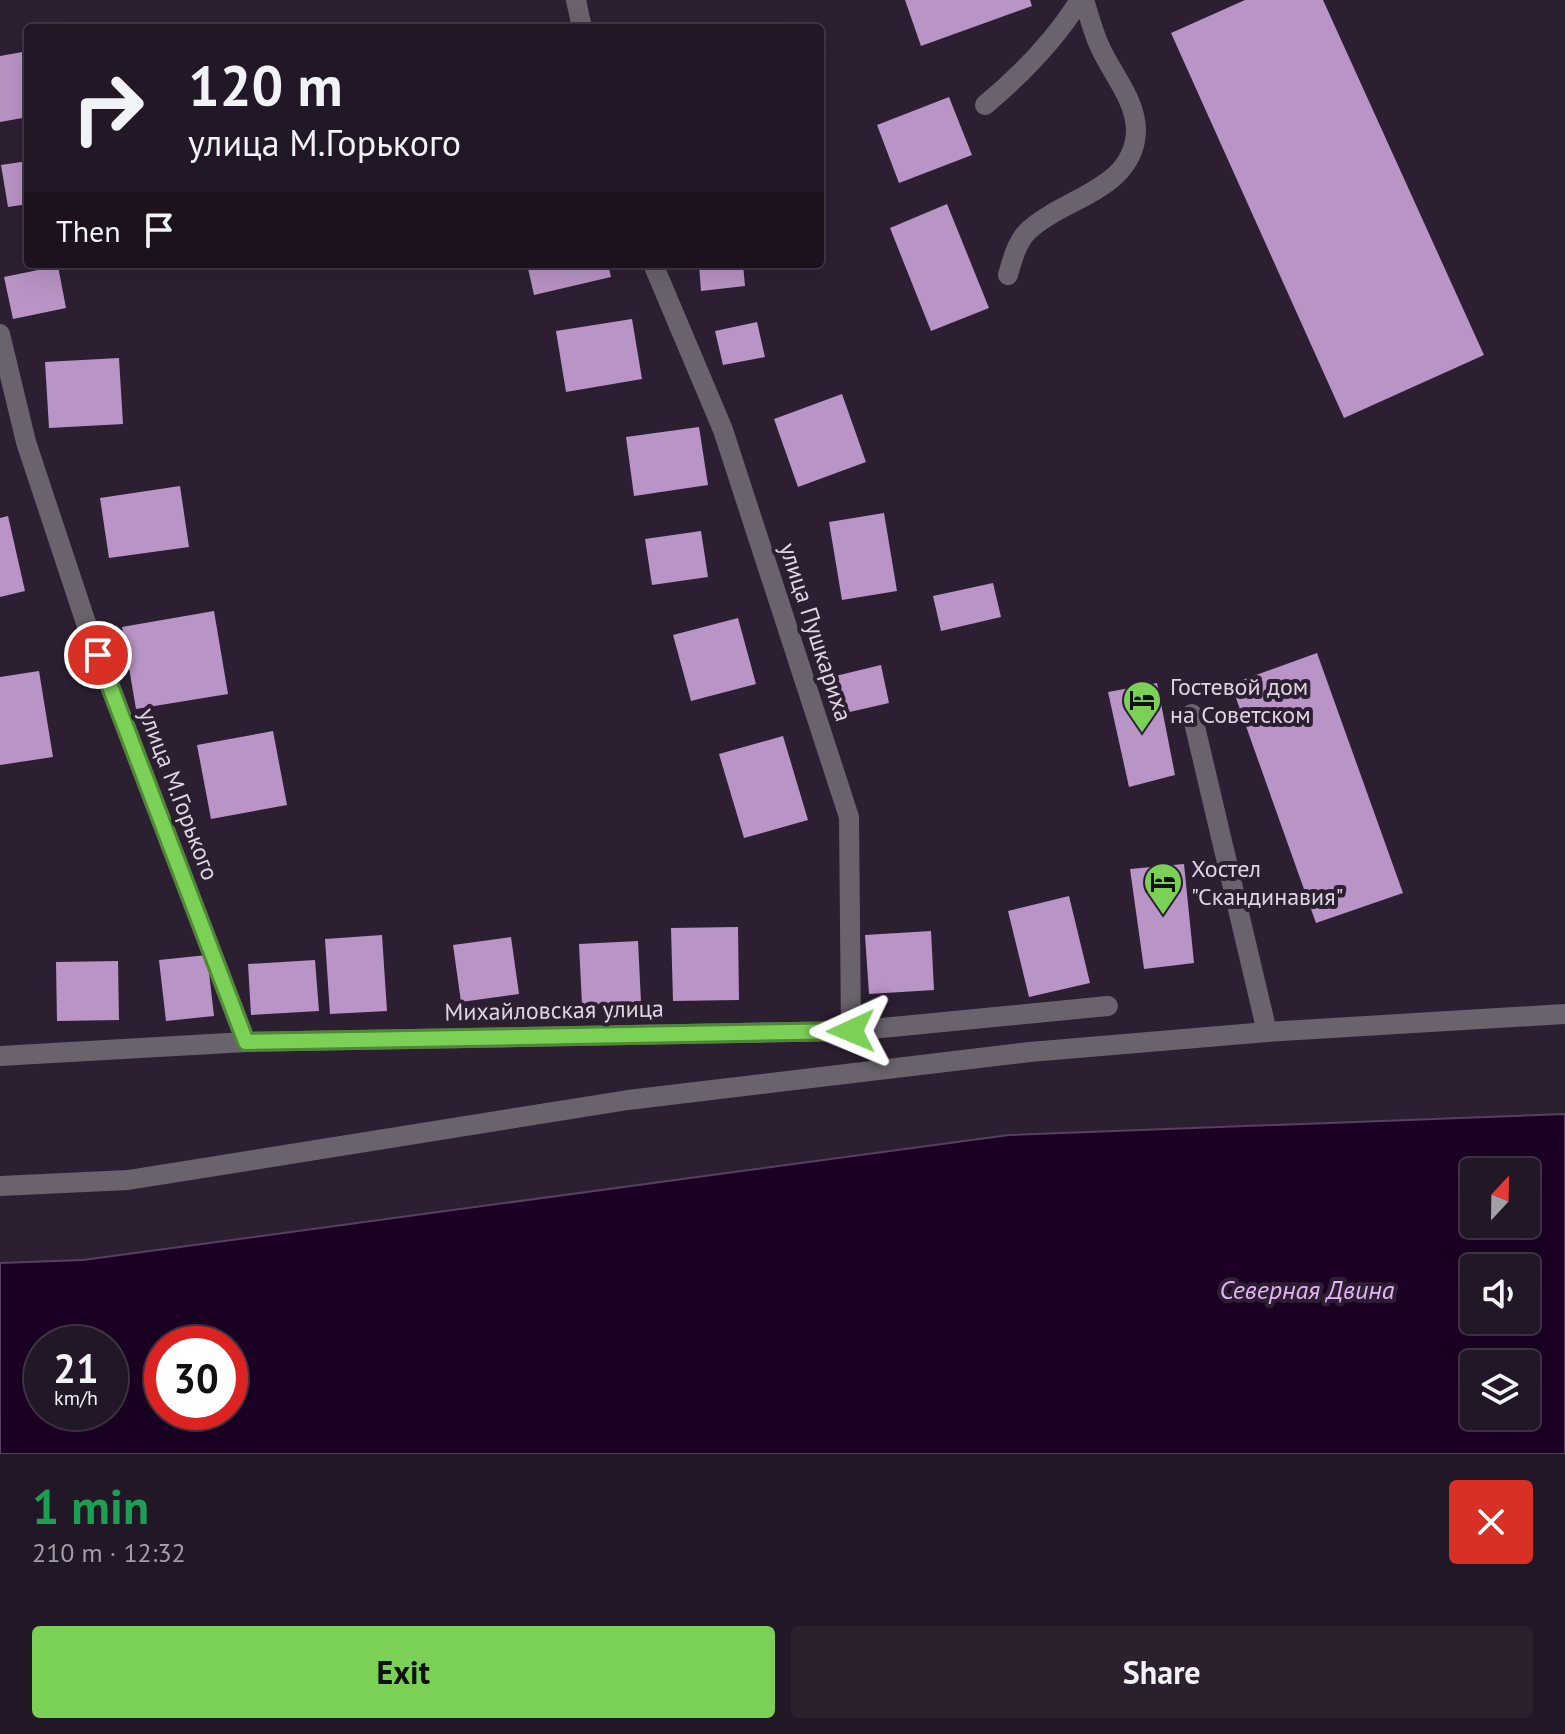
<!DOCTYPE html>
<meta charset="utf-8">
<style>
:root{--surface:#221726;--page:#2a202e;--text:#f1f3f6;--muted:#a29fa7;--line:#3f3643;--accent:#7bd156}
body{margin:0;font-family:"PT Sans",sans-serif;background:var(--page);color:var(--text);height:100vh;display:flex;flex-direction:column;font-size:30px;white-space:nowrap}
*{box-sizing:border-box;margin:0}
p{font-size:26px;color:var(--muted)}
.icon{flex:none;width:44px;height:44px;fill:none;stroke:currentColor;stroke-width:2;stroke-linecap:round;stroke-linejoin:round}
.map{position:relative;height:1454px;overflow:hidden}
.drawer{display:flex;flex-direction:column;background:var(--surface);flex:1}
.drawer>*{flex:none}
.top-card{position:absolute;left:24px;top:24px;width:800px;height:244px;border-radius:8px;box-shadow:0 8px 32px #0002,0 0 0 2px var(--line);background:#221726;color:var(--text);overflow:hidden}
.needle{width:52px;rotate:22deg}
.buttons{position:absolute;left:1460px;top:1158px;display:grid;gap:16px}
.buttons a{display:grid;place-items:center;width:80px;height:80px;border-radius:8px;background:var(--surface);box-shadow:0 8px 32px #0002,0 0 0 2px var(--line);font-size:40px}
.speed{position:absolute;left:24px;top:1326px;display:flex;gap:16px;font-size:40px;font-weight:700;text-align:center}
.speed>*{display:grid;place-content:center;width:104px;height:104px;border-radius:50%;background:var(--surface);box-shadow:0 8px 32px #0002,0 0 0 2px var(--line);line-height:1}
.speed small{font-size:20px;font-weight:400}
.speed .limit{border:12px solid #d22;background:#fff;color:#111}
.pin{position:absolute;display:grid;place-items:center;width:68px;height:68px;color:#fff;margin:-34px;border:4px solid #fff;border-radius:50%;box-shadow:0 2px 8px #0007}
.me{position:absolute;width:88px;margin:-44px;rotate:269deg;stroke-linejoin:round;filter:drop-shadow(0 0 6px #0008)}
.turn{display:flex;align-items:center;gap:28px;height:168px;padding:0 32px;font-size:36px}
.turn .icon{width:104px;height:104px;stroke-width:2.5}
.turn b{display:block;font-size:56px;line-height:68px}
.then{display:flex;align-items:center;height:76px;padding:0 32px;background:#0003;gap:16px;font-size:30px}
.round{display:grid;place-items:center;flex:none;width:84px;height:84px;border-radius:8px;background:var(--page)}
.summary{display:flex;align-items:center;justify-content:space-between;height:136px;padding:0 32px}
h1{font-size:48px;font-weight:700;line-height:60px;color:#1e9e55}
.button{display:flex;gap:16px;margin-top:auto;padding:16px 32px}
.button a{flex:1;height:92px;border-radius:8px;background:var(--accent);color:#111;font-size:32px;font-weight:700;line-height:92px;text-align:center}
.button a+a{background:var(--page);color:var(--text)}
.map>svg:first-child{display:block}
.water{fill:#1b0024;stroke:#56405d;stroke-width:2;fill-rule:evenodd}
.building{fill:#b994c6}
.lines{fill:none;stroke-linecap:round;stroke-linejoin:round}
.minor{stroke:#6a636d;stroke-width:20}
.route-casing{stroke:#508838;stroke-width:20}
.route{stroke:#7bd156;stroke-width:14}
.labels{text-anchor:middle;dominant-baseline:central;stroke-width:8;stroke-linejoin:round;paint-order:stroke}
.street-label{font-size:24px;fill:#dfd6e2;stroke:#2d1f32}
.poi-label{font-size:24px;fill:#dfd6e2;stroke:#2d1f32;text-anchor:start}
.water-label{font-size:26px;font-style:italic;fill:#e6b2f8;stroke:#2d1f32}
</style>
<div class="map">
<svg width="1565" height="1454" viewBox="0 0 1565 1454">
<rect width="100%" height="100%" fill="#2d1f32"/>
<path class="water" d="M1565,1114V1454H0V1263L83,1260L1009,1135ZM1474,1172H1526V1224H1474ZM1474,1268H1526V1320H1474ZM42,1344H110V1412H42ZM162,1344H230V1412H162ZM1474,1364H1526V1416H1474Z"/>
<path class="building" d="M905,0H1030L1032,6L921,46Z
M1245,0H1323L1484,355L1344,418L1171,33Z
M28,51V117L0,122V56Z
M949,97L972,155L899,183L877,125Z
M28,161V204L8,207L1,165Z
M947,204L989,308L931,331L890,228Z
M527,264H608L611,277L534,295Z
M699,264H743L745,286L701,291Z
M58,266L66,308L13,319L4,277Z
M632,319L642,379L566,392L556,331Z
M757,322L765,357L723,365L715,331Z
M119,358L123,424L49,428L45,362Z
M842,394L866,462L798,487L774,419Z
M699,427L708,485L634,496L626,437Z
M180,486L189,547L109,558L100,498Z
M884,513L897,591L842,600L829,522Z
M8,516L25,591L0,597V518Z
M701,531L708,577L652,585L645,539Z
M993,583L1001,617L941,631L933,596Z
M214,611L228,694L136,709L122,627Z
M738,618L756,684L691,701L673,635Z
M1317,653L1403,893L1316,923L1231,684Z
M881,665L889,703L832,716L823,679Z
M39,671L53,757L0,765V677Z
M1157,683L1175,775L1129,787L1108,692Z
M273,731L287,805L211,819L197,745Z
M783,736L808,820L744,838L719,754Z
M1184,864L1194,963L1144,969L1130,869Z
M1069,896L1090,983L1029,997L1008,911Z
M738,927L739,1000L673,1001L671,928Z
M931,931L934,990L869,994L865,935Z
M382,935L387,1011L330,1014L325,939Z
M511,937L519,994L461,1002L453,945Z
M638,941L641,1002L582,1005L579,944Z
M207,955L214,1016L166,1021L159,960Z
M315,960L319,1011L251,1015L248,964Z
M118,961L119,1020L57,1021L56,962Z"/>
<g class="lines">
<path class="minor" d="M576,0L582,28
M985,105C1021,75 1055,40 1080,0
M653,264L723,430L849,817L851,1031
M1008,275C1012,260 1017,242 1028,231C1064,197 1134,190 1136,131C1136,100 1112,74 1100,47C1093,32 1089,15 1084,0
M0,334L26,442L87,626L246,1042
M1192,714L1267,1032
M0,1056L246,1042L851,1031L1108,1006
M0,1186L128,1180L628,1100L1030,1052L1267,1032L1565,1014"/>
</g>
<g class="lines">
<defs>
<path id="route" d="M98,655L246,1042L851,1031"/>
</defs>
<use href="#route" class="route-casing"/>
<use href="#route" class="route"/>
</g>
<defs>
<symbol id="hotel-pin" viewBox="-11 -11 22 30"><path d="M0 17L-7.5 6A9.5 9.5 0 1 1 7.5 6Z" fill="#7bd156" stroke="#2d1f32"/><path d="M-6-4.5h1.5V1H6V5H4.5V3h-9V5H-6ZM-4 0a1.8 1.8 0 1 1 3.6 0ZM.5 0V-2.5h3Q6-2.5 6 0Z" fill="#111"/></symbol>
</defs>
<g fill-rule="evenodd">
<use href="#hotel-pin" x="1120" y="678" width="44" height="60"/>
<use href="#hotel-pin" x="1141" y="860" width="44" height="60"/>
</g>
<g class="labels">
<g class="street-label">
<text transform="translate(816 632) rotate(72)">улица Пушкариха</text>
<text transform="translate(179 794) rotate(69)">улица М.Горького</text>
<text transform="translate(554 1010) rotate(-1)">Михайловская улица</text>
</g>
<g class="poi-label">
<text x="1170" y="686">Гостевой дом<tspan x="1170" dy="28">на Советском</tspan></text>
<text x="1191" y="868">Хостел<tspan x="1191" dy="28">"Скандинавия"</tspan></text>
</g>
<g class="water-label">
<text x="1307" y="1289">Северная Двина</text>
</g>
</g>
</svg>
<div class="buttons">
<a><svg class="needle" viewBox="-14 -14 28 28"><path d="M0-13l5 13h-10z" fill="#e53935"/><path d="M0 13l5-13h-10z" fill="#a29fa7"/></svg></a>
<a><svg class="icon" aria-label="sound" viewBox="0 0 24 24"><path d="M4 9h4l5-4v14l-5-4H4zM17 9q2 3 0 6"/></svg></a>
<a><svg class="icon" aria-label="layers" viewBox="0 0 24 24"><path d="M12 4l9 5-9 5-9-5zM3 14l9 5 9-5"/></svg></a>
</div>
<div class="speed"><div>21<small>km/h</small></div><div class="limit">30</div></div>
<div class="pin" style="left:98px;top:655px;background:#d93025"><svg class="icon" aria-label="arrive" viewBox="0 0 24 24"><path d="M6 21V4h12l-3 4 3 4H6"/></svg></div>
<svg class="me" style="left:851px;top:1031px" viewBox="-20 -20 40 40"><path d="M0-17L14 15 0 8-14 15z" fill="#7bd156" stroke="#fff" stroke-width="4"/></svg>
<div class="top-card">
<div class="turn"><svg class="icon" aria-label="right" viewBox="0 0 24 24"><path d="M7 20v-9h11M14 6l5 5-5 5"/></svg><div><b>120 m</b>улица М.Горького</div></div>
<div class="then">Then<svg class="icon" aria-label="arrive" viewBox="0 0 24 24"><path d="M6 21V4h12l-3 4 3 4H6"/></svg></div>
</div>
</div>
<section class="drawer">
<div class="summary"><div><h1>1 min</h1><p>210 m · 12:32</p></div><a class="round" style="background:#d93025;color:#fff"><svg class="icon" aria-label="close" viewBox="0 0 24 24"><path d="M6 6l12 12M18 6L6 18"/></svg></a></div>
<div class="button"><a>Exit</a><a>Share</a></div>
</section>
